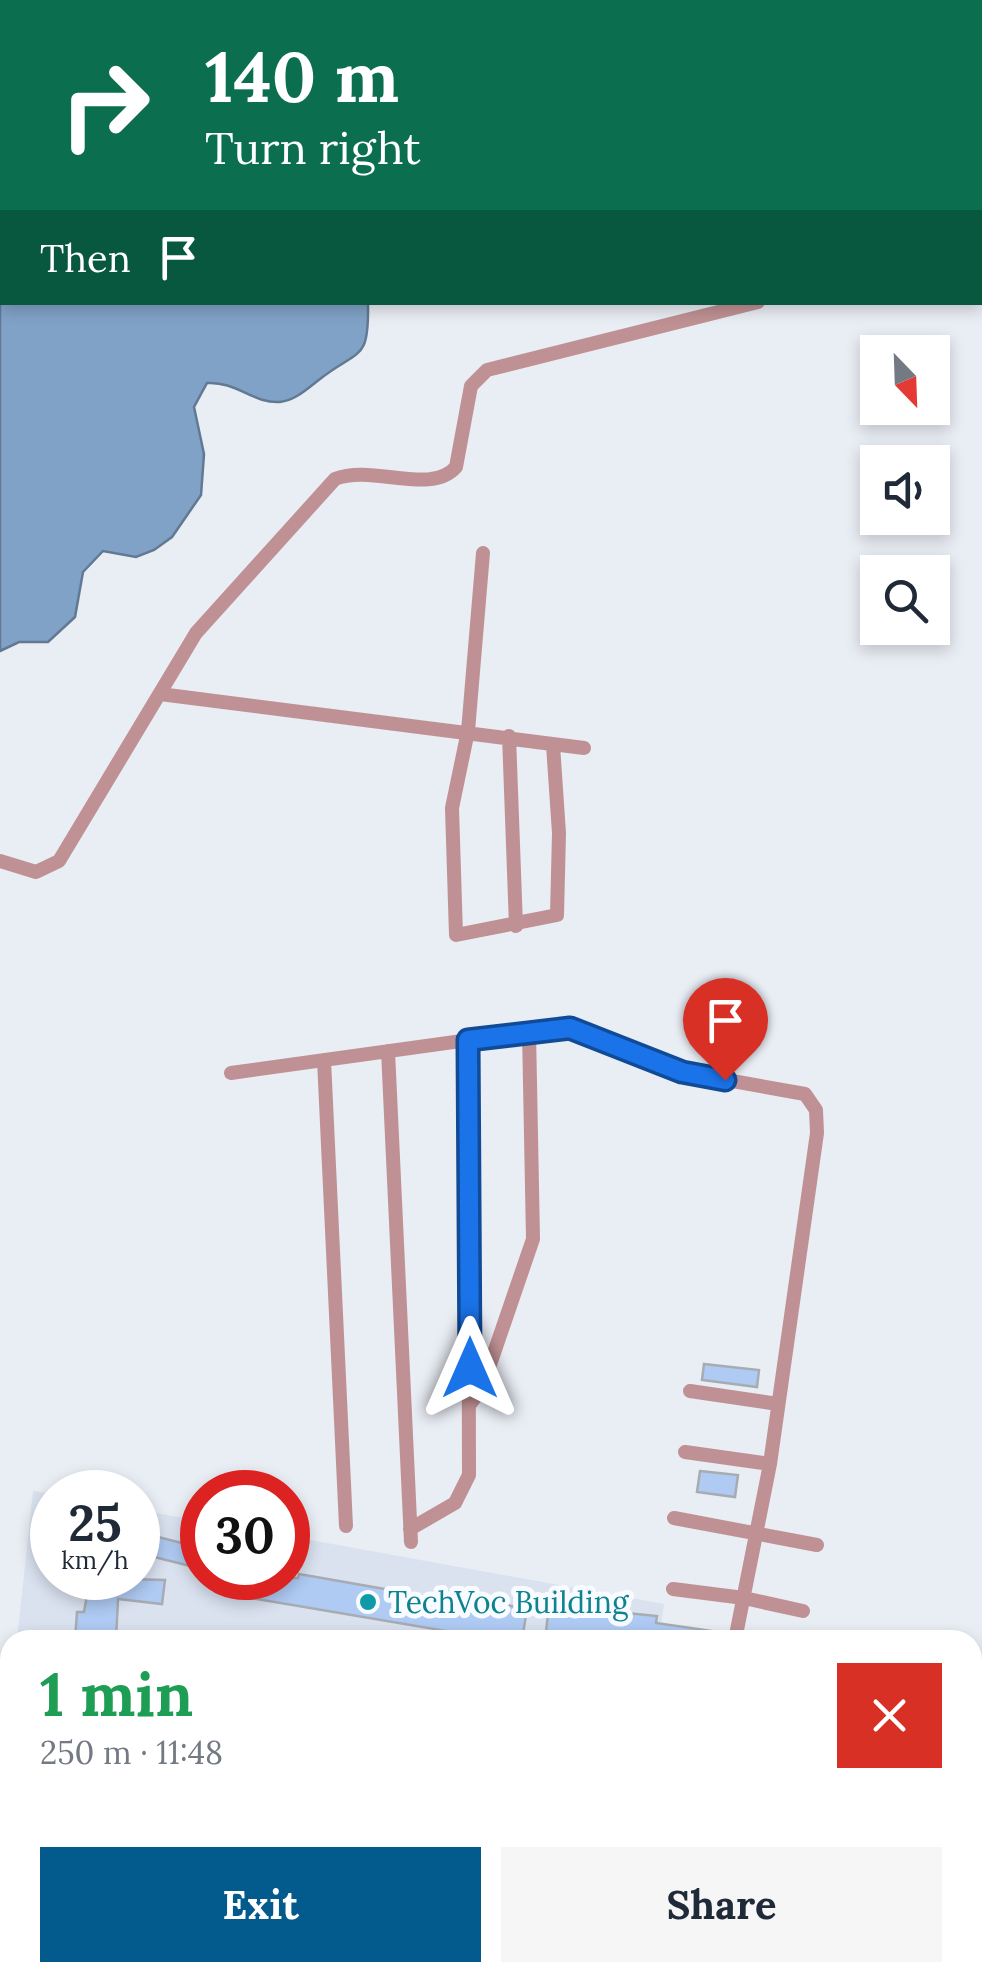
<!DOCTYPE html>
<meta charset="utf-8">
<style>
:root{--surface:#fff;--page:#f6f6f7;--text:#1f2937;--muted:#747a83;--accent:#025b8c}
body{margin:0;font-family:Lora,serif;background:var(--page);color:var(--text);height:100vh;display:flex;flex-direction:column;font-size:38px;white-space:nowrap}
*{box-sizing:border-box;margin:0}
p{font-size:32px;color:var(--muted)}
.icon{flex:none;width:55px;height:55px;fill:none;stroke:currentColor;stroke-width:2;stroke-linecap:round;stroke-linejoin:round}
.map{position:relative;flex:1;overflow:hidden}
.drawer{position:absolute;left:0px;top:1630px;width:982px;height:352px;display:flex;flex-direction:column;background:var(--surface);border-radius:30px 30px 0 0;box-shadow:0 5px 15px #0003}
.drawer>*{flex:none}
.guide{position:absolute;left:0px;top:0px;width:982px;height:305px;box-shadow:0 5px 15px #0003;background:#0b6e4f;color:#fff;overflow:hidden}
.needle{width:65px;rotate:157deg}
.buttons{position:absolute;left:860px;top:335px;display:grid;gap:20px}
.buttons a{display:grid;place-items:center;width:90px;height:90px;border-radius:0px;background:var(--surface);box-shadow:0 5px 15px #0003;font-size:50px}
.speed{position:absolute;left:30px;top:1470px;display:flex;gap:20px;font-size:50px;font-weight:700;text-align:center}
.speed>*{display:grid;place-content:center;width:130px;height:130px;border-radius:50%;background:var(--surface);box-shadow:0 5px 15px #0003;line-height:1}
.speed small{font-size:25px;font-weight:400}
.speed .limit{border:15px solid #d22;background:#fff;color:#111}
.pin{position:absolute;display:grid;place-items:center;width:85px;height:85px;color:#fff;margin:-102px -42px;border-radius:50% 50% 50% 0;rotate:-45deg;box-shadow:0 0 10px #0007}
.pin .icon{rotate:45deg}
.me{position:absolute;width:110px;margin:-55px;rotate:0deg;stroke-linejoin:round;filter:drop-shadow(0 0 8px #0008)}
.turn{display:flex;align-items:center;gap:35px;height:210px;padding:0 40px;font-size:45px}
.turn .icon{width:130px;height:130px;stroke-width:2.5}
.turn b{display:block;font-size:70px;line-height:85px}
.then{display:flex;align-items:center;height:95px;padding:0 40px;background:#0003;gap:20px;font-size:38px}
.round{display:grid;place-items:center;flex:none;width:105px;height:105px;border-radius:0px;background:var(--page)}
.summary{display:flex;align-items:center;justify-content:space-between;height:170px;padding:0 40px}
h1{font-size:60px;font-weight:700;line-height:75px;color:#1e9e55}
.cta{display:flex;gap:20px;margin-top:auto;padding:20px 40px}
.cta a{flex:1;height:115px;border-radius:0px;background:var(--accent);color:#fff;font-size:40px;font-weight:700;line-height:115px;text-align:center}
.cta a+a{background:var(--page);color:var(--text)}
.map>svg:first-child{display:block}
.built{fill:#dae2f0}
.water{fill:#81a2c7;stroke:#627994;stroke-width:2.5}
.building{fill:#afcaf3;stroke:#a7acb2;stroke-width:2.5}
.lines{fill:none;stroke-linecap:round;stroke-linejoin:round}
.street{stroke:#bf9194;stroke-width:14}
.route-casing{stroke:#114b97;stroke-width:25}
.route{stroke:#1a73e8;stroke-width:18}
.culture-dot{fill:#0f9aa8;stroke:#f8fbff;stroke-width:4}
.labels{text-anchor:middle;dominant-baseline:central;stroke-width:10;stroke-linejoin:round;paint-order:stroke}
.culture-label{font-size:30px;fill:#0d838f;stroke:#f8fbff;text-anchor:start}
</style>
<div class="map">
<svg width="982" height="1981" viewBox="0 0 982 1981">
<rect width="100%" height="100%" fill="#e9edf4"/>
<path class="built" d="M33,1491L52,1494V1578H138V1510L202,1521V1578H288V1536L664,1604L659,1640H17Z
M10,1711V1899L0,1898V1808Z"/>
<path class="water" d="M0,0H225L2,2V302L368,303C369,362 360,348 320,379C308,388 296,400 280,402C254,404 236,381 207,383L194,407L204,454L201,495L172,537L154,550L136,557L103,551L83,572L75,617L48,642H19L0,651Z"/>
<path class="building" d="M704,1364L759,1370L757,1387L702,1380Z
M700,1471L738,1475L735,1497L697,1492Z
M138,1532L202,1548V1569L138,1553Z
M299,1574L459,1602L460,1596L527,1609L522,1640H499L216,1592L218,1578H298Z
M90,1578L165,1580L162,1604L118,1599L116,1640H75L77,1612H84Z
M549,1605L657,1616L656,1623L719,1632V1640H545Z"/>
<g class="lines">
<path class="street" d="M677,0L680,2
M980,32H982
M980,255H982
M483,553L468,731L452,808L456,935L557,915L559,833L553,745
M160,694L584,748
M509,736L516,926
M0,861L36,872L59,861L196,633L335,479C372,464 431,496 456,467L471,386L487,370L758,302
M388,1051L411,1542
M324,1060L346,1526
M231,1073L562,1027L682,1072L805,1094L816,1110L817,1133L770,1464
M690,1391L778,1404
M470,1404L482,1388L533,1239L529,1031
M685,1452L770,1464L735,1640
M674,1518L817,1545
M410,1529L455,1503L469,1475L468,1040
M673,1589L744,1598L803,1611
M972,1751L982,1752
M0,1932L10,1934
M256,1972L311,1981
M675,1981L677,1972"/>
</g>
<g class="lines">
<defs>
<path id="route" d="M470,1368L468,1040L570,1028L682,1072L725,1080"/>
</defs>
<use href="#route" class="route-casing"/>
<use href="#route" class="route"/>
</g>
<circle class="culture-dot" cx="368" cy="1602" r="10"/>
<g class="labels">
<g class="culture-label">
<text x="388" y="1602">TechVoc Building</text>
</g>
</g>
</svg>
<div class="buttons">
<a><svg class="needle" viewBox="-14 -14 28 28"><path d="M0-13l5 13h-10z" fill="#e53935"/><path d="M0 13l5-13h-10z" fill="#747a83"/></svg></a>
<a><svg class="icon" aria-label="sound" viewBox="0 0 24 24"><path d="M4 9h4l5-4v14l-5-4H4zM17 9q2 3 0 6"/></svg></a>
<a><svg class="icon" aria-label="search" viewBox="0 0 24 24"><circle cx="10" cy="10" r="6"/><path d="M15 15l6 6"/></svg></a>
</div>
<div class="speed"><div>25<small>km/h</small></div><div class="limit">30</div></div>
<div class="pin" style="left:725px;top:1080px;background:#d93025"><svg class="icon" aria-label="arrive" viewBox="0 0 24 24"><path d="M6 21V4h12l-3 4 3 4H6"/></svg></div>
<svg class="me" style="left:470px;top:1368px" viewBox="-20 -20 40 40"><path d="M0-17L14 15 0 8-14 15z" fill="#1a73e8" stroke="#fff" stroke-width="4"/></svg>
<div class="guide">
<div class="turn"><svg class="icon" aria-label="right" viewBox="0 0 24 24"><path d="M7 20v-9h11M14 6l5 5-5 5"/></svg><div><b>140 m</b>Turn right</div></div>
<div class="then">Then<svg class="icon" aria-label="arrive" viewBox="0 0 24 24"><path d="M6 21V4h12l-3 4 3 4H6"/></svg></div>
</div>
<section class="drawer">
<div class="summary"><div><h1>1 min</h1><p>250 m · 11:48</p></div><a class="round" style="background:#d93025;color:#fff"><svg class="icon" aria-label="close" viewBox="0 0 24 24"><path d="M6 6l12 12M18 6L6 18"/></svg></a></div>
<div class="cta"><a>Exit</a><a>Share</a></div>
</section>
</div>
